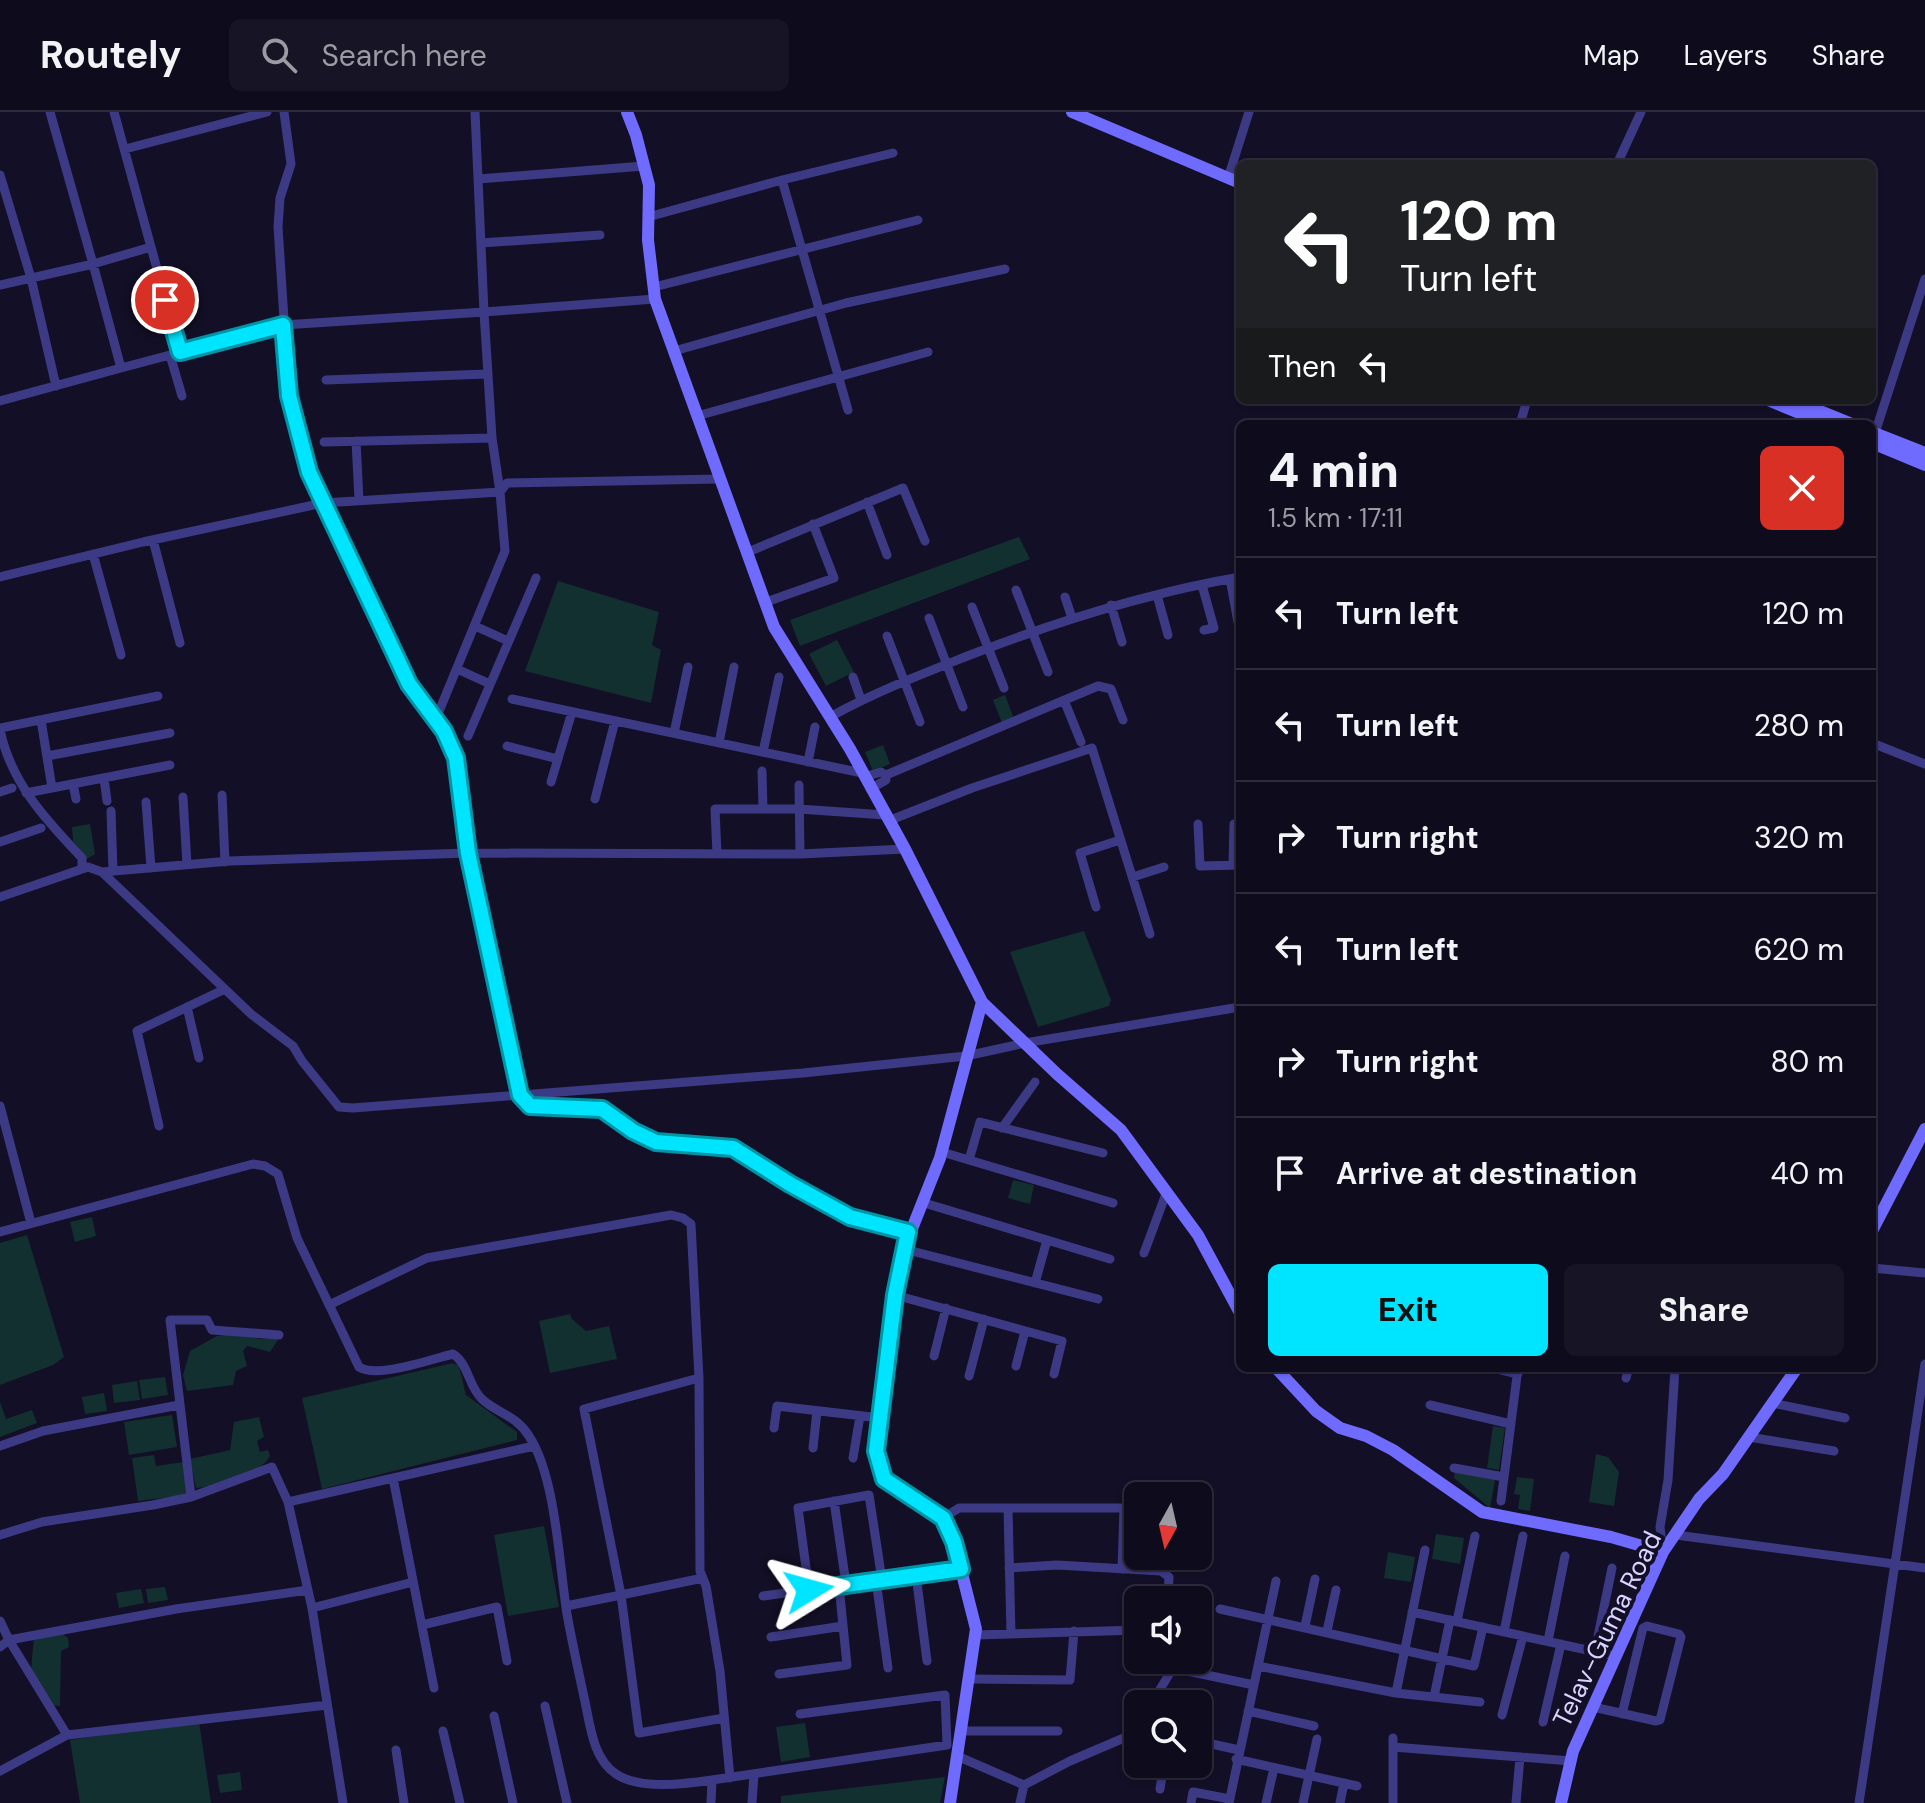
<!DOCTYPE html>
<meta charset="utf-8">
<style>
:root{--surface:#0e0b1c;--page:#171425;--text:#f1f3f6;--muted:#9b9ba3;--line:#2e2b3b;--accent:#00e5ff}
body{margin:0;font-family:"DM Sans",sans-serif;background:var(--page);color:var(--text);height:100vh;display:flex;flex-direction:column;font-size:30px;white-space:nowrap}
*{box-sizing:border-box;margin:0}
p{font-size:26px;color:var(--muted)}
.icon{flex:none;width:44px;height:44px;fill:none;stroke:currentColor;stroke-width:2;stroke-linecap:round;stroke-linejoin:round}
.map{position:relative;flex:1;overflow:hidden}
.details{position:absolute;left:1236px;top:308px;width:640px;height:952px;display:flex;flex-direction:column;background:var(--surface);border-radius:12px;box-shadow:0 2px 6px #0004,0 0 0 2px var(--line)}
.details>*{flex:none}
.guide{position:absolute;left:1236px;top:48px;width:640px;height:244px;border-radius:12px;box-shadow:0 2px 6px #0004,0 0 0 2px var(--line);background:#202124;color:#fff;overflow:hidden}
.needle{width:52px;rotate:188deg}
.fabs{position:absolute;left:1124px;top:1370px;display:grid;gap:16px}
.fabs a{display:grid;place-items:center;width:88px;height:88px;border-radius:12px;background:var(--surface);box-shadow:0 2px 6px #0004,0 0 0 2px var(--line);font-size:40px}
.pin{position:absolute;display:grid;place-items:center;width:68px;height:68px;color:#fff;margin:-34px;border:4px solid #fff;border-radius:50%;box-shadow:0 2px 8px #0007}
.me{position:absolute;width:88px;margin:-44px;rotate:82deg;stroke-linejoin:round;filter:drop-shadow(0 0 6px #0008)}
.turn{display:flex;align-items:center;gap:28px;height:168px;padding:0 32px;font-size:36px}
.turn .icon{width:104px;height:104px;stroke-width:2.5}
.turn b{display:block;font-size:56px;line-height:68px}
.then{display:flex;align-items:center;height:76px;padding:0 32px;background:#0003;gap:16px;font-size:30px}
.round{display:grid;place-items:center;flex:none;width:84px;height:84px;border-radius:12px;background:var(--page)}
.summary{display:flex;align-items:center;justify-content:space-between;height:136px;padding:0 32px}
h1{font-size:48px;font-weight:800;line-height:60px}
.action{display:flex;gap:16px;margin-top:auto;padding:16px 32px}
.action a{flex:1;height:92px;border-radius:12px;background:var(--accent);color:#111;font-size:32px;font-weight:800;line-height:92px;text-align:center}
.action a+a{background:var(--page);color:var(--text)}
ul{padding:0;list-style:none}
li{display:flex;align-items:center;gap:24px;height:112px;padding:0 32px;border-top:2px solid var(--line)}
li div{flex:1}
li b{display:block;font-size:30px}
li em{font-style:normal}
header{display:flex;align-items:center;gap:48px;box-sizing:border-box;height:112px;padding:0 40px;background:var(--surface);border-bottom:2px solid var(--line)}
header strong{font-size:38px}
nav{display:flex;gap:44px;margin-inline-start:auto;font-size:28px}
.search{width:560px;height:72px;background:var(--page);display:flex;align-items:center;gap:20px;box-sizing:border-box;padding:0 28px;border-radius:12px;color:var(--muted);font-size:30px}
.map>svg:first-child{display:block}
.green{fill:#12302f}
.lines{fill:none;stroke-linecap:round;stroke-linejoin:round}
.street{stroke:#3d3a85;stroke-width:9}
.secondary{stroke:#6f6bff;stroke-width:12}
.route-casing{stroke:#0095a6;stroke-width:20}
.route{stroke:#00e5ff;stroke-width:14}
.labels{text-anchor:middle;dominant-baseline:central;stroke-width:8;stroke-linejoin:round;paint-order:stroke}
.street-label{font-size:26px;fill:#d9d4ff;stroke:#130f26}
</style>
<header>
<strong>Routely</strong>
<div class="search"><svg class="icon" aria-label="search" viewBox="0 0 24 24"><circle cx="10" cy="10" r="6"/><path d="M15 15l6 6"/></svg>Search here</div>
<nav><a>Map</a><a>Layers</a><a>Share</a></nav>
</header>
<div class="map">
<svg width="1925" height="1691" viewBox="0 0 1925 1691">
<rect width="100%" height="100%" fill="#130f26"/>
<path class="green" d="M1019,425L1030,447L800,534L790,508Z
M558,469L659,500L652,533L661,538L651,591L525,559Z
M837,528L854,560L826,574L809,542Z
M1005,583L1014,607L1002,611L993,588Z
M883,633L890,652L873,659L865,640Z
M90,712L95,742L87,747L73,729L72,715Z
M1084,819L1111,888L1109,894L1038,915L1010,840Z
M1013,1068L1034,1073L1030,1092L1008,1086Z
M92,1105L96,1124L75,1130L70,1110Z
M27,1123L64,1245L53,1253L0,1273V1131Z
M570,1202L572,1207L586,1219L609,1214L617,1247L550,1261L539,1209Z
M240,1221L259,1227L279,1226L270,1240L247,1234L243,1239L247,1254L236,1259L233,1273L187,1279L183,1263L190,1239L217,1224Z
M453,1251L459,1254L466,1283L517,1320V1328L322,1377L302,1286Z
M165,1265L168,1283L142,1287L139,1268Z
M137,1269L140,1288L114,1291L112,1273Z
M104,1281L107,1299L85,1302L82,1285Z
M0,1290L6,1307L32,1298L37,1311L0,1325Z
M172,1303L177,1335L129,1343L124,1310Z
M259,1305L264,1325L257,1329L260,1340L268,1338L270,1344C259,1364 217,1374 196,1376L190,1347L230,1338L234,1310Z
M1493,1314L1505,1316L1499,1358L1487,1356Z
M1596,1342L1608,1345L1619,1360L1614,1394L1589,1390Z
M154,1343L156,1354L184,1350L188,1383L138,1389L132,1346Z
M1455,1360L1495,1368L1490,1396L1454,1366Z
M1517,1365L1534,1367L1530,1399L1518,1397L1520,1383L1514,1382Z
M544,1414L559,1495L508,1504L494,1423Z
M1436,1422L1464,1426L1460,1452L1432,1447Z
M1388,1440L1415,1445L1411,1470L1384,1466Z
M165,1475L168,1488L148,1491L146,1477Z
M141,1477L144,1491L119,1496L116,1481Z
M60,1520L68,1526L69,1535L61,1539L60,1594L52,1593L31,1558L34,1524Z
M199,1609L211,1691H80L70,1628Z
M805,1611L810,1645L781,1650L776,1615Z
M240,1660L242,1678L220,1681L217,1663Z
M945,1665L940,1691H781V1684Z"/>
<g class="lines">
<path class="street" d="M50,0L93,152L151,135L180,240
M114,0L151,135
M284,0L291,52L280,86L278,115L289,284L297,320L309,360L328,405L409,572L452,633L461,667L468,741L520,983L530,994L602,997L633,1019L656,1030L733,1036L790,1072L850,1105L908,1120
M475,0L484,200L655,187
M125,37L267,0
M1617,52L1641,0
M0,63L31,166L56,274
M1228,66L1249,0
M478,67L644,54
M648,105L782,68
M481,131L600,123
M0,173L93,152L121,256L0,289
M654,175L918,108
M674,239L846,191L1005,157
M170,243L182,284
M326,268L487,262
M848,298L782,68L893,41
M697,304L928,240
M1520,312L1527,288
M1873,327L1925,167
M356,329L359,388
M324,330L492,326
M867,390L887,443
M153,428L180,531
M748,440L903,376L925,429
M93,442L121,543
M0,465L143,430L323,391L500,380L492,326L484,200L283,213L121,256
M1230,467L1238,510
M1202,473L1214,516L1204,518
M1016,478L1048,560
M1157,483L1168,523
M1065,485L1072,506
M766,490L834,466L813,412
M1111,493L1122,530
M972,495L1004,576
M929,506L963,595
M475,514L508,529
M887,524L920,610
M457,557L490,572
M853,565L861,588
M512,587L862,661
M1064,588L1081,630
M440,597L505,439L500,380L507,371L720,367
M830,605C875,580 922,562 970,543C1058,509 1147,481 1240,465
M41,608L52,676
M0,616L158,584
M0,618C11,671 46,708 82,746V757
M674,621L688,555
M468,624L536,466
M719,631L734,555
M1872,631L1925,652
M507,634L558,647
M763,640L779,565
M47,644L170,621
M808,650L815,615
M762,659L763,697
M886,663L1098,574L1111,577L1123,608
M864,665L881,660L886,663V668L870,677
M104,666L107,689
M551,670L572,600
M73,672L76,687
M799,673L800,742
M0,680L12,676
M26,681L170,653
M222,683L225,750
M183,685L187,753
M595,687L615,609
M146,690L151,756
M111,699L113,759
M888,709L972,676L1092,636L1150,822
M1198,712L1200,754L1240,753
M0,730L41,716
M717,742L715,697H799L885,703
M1233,753L1234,712
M102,760L230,749L468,741L800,742L905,737
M1133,765L1164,755
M0,785L88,755L102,760L251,902L293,934L302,949L339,995L353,996L803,961L966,944L1025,931L1240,895
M1096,795L1080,741L1120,728
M187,895L199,946
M0,994L31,1111
M159,1014L137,919L225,877
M1002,1016L1035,970
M942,1040L1113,1091
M969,1048L980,1010L1103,1041
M921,1090L1110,1147
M0,1120L253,1052L265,1054L278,1062L297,1126L359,1255C377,1267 431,1247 453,1242C469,1252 468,1274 482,1287C496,1301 515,1302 529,1324C556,1365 559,1452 567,1502C572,1530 578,1557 584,1585C590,1611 592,1646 616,1662C640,1678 685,1672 712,1668L711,1691
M904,1137L1098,1187
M1144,1141L1167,1079
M1872,1156L1925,1161
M1035,1171L1047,1128
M895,1183L1062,1229L1054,1262
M329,1193L427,1146L671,1103L683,1106L691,1112L699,1266
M934,1244L946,1196
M1016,1254L1025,1219
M1493,1256L1518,1262
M969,1264L984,1207
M1626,1266L1629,1256
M1772,1291L1845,1306
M1430,1293L1511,1312
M774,1316L777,1294L880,1306
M1749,1325L1834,1339
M0,1334L43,1319L179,1293
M813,1336L817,1299
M853,1346L860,1304
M1454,1356L1504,1365
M393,1366L434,1576
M191,1385L272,1355L288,1390
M834,1389L846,1472
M1501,1389L1518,1256
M1008,1396L1011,1522
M943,1406L959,1396H1138
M0,1423L42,1410L153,1393L191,1385L170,1208H207L212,1218L279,1223
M1676,1423L1925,1456
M1425,1438L1396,1581L1480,1590
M1663,1440L1660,1415L1668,1368L1675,1256
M1009,1456L1057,1453L1161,1459L1169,1465L1168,1488
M1122,1457L1124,1396
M916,1463L927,1549
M703,1466L621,1483L584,1297L699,1266L700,1459L706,1474L720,1559L730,1666
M876,1468L888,1556
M809,1478L798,1396L869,1383L882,1468
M763,1484L961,1457
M566,1494L621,1483L639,1621L724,1606
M312,1496L413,1470
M1220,1497L1474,1554L1483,1515
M1412,1500L1615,1544
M0,1509L9,1528L176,1497L308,1478
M1457,1509L1475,1424
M422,1513L497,1495L507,1549
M1305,1514L1315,1467
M1327,1519L1336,1478
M1504,1520L1523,1424
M975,1523L1138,1518
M771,1525L843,1514
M1548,1529L1565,1444
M0,1535L9,1528L67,1623L0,1659
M1595,1539L1612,1456
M1258,1554L1396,1581
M779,1562L847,1553L839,1474
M969,1567L1070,1568L1074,1519
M1434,1585L1450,1508
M1151,1592L1173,1556L1254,1573
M545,1594L567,1691
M1593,1595L1656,1609L1660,1608L1681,1525L1679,1522L1647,1514L1643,1516L1622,1602
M1248,1599L1314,1614
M1502,1603L1523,1524
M494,1604L513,1691
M1543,1610L1561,1532
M443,1619L460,1691
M961,1619H1058
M67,1623L327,1593
M1198,1629L1239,1638
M1393,1635L1571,1649
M396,1638L404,1691
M957,1644L1024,1673L1020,1691
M1236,1647L1357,1674
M712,1668L947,1633L945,1583L800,1602
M1024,1673L1070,1649L1138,1620
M1160,1677L1164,1652
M343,1691L312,1496L288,1390L534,1334
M752,1691L754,1662
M1191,1691L1193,1680L1230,1687
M1229,1691L1276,1469
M1266,1691L1274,1656
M1303,1691L1317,1627
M1340,1691L1344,1671
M1393,1691V1626
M1516,1691L1520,1645
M1859,1691L1925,1252"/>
<path class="secondary" d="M627,0L636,23L649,73L648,128L655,187L774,515L850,637L905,737L982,890L940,1046L904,1137L876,1339L884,1367L943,1406L954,1430L976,1517L950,1691
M1072,0L1240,71
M1768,288L1826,312
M1793,288L1852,312
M1872,320L1925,341
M1872,331L1925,353
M982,890L1057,962L1121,1018L1198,1123L1240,1201
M1872,1119L1925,1017
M1276,1256L1316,1299L1340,1316L1366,1324L1393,1338L1482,1400L1611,1425L1663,1440
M1561,1691L1573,1639L1663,1440L1699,1387L1723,1362L1797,1256"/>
</g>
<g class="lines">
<defs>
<path id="route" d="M165,188L180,240L283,213L289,284L309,360L409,572L444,619L456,646L468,741L520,983L530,994L602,997L633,1019L656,1030L733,1036L790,1072L850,1105L908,1120L895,1183L876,1339L884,1367L943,1406L954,1430L961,1457L809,1478"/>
</defs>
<use href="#route" class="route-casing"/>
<use href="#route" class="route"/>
</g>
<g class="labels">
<g class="street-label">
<text transform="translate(1607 1517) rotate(-64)">Telav-Guma Road</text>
</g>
</g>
</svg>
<div class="fabs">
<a><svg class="needle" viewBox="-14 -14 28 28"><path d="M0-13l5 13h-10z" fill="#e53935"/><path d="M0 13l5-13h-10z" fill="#9b9ba3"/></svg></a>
<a><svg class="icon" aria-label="sound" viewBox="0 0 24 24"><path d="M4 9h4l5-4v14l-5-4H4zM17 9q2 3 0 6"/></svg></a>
<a><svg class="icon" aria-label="search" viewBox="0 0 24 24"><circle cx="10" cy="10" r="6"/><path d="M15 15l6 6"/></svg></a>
</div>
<div class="pin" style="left:165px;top:188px;background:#d93025"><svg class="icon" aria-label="arrive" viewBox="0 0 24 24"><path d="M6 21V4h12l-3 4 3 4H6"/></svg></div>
<svg class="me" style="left:809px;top:1478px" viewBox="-20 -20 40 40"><path d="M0-17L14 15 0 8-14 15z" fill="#00e5ff" stroke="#fff" stroke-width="4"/></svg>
<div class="guide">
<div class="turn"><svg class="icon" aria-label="left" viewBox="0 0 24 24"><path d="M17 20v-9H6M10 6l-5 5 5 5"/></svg><div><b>120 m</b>Turn left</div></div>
<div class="then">Then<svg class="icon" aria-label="left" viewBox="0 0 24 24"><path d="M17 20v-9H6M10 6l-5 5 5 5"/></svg></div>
</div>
<section class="details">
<div class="summary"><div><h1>4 min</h1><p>1.5 km · 17:11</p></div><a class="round" style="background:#d93025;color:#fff"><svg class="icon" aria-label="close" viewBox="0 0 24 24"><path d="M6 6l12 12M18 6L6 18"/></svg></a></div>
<ul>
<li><svg class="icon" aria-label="left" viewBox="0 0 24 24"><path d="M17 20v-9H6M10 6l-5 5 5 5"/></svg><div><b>Turn left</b></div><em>120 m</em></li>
<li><svg class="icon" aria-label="left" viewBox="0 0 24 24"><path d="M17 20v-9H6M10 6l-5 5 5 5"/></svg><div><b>Turn left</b></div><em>280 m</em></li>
<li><svg class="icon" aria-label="right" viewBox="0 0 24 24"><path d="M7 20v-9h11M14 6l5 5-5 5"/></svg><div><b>Turn right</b></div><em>320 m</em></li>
<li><svg class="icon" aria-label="left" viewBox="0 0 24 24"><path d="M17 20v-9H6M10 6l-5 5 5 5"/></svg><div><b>Turn left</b></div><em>620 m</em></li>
<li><svg class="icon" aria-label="right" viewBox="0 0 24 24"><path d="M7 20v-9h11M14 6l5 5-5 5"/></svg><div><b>Turn right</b></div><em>80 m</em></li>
<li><svg class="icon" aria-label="arrive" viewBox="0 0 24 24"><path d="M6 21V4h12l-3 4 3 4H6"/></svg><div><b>Arrive at destination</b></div><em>40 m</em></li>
</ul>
<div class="action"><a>Exit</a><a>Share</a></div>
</section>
</div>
